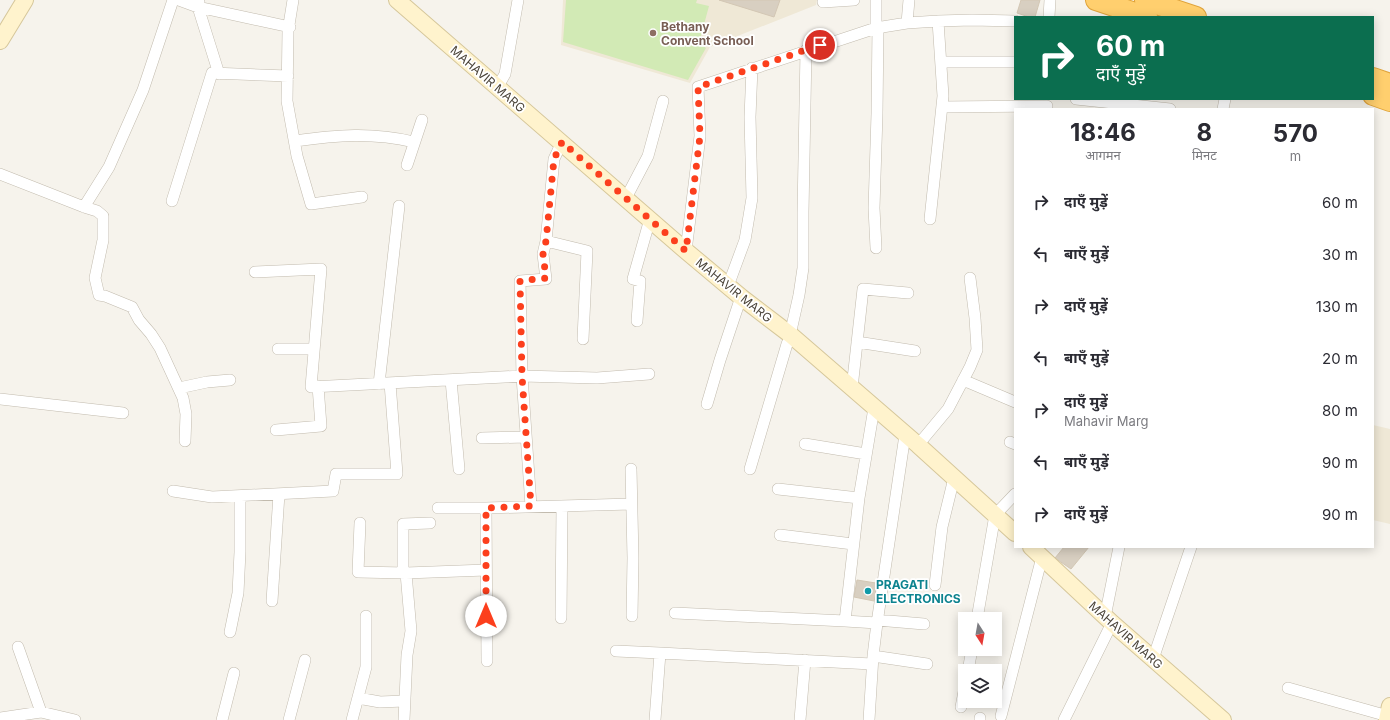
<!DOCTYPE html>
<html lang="hi">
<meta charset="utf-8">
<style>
:root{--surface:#fff;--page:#f7f7f7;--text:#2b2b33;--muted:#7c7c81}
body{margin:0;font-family:Inter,"Noto Sans Devanagari",sans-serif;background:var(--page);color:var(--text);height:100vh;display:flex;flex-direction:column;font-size:15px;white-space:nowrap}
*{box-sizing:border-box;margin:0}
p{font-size:13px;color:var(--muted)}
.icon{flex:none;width:22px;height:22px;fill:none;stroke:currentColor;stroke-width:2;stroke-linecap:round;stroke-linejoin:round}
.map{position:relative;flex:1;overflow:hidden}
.side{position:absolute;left:1014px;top:108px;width:360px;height:440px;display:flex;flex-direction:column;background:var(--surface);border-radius:0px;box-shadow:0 2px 10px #0003}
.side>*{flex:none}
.banner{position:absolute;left:1014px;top:16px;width:360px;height:84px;border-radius:0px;box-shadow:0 2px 10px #0003;background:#0b6e4f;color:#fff;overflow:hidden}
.needle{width:26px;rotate:169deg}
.buttons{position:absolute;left:958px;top:612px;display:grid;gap:8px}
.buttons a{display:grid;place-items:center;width:44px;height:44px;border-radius:0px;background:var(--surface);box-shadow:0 2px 10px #0003;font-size:20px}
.pin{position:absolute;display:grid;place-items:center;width:34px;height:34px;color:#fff;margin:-17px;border:2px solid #fff;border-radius:50%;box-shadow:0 1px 4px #0007}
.me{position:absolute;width:44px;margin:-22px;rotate:0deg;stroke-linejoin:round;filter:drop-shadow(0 0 3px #0008)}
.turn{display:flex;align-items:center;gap:14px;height:84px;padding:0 16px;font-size:18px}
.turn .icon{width:52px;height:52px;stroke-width:2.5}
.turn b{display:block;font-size:28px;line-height:34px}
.eta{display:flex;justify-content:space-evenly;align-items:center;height:68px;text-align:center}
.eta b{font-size:24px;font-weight:700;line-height:28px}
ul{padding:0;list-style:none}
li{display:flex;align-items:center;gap:12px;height:52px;padding:0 16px}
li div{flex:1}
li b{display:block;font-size:15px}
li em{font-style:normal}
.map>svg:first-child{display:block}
.education{fill:#efe8d6}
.green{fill:#d2eab5}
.building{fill:#d8cfc1;stroke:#d3c7b4}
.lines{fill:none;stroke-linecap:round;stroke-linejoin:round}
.street-casing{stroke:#c2bbae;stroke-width:12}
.secondary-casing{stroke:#d6c79b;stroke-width:18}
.highway-casing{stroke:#e0a43c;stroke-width:22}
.street{stroke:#fff;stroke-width:11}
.secondary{stroke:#fff3cd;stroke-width:16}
.highway{stroke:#ffcf6e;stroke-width:20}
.route{stroke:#fc3f1d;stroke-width:7;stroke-dasharray:0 12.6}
.education-dot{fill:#8d6e63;stroke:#fff;stroke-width:1.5}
.culture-dot{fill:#0f9aa8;stroke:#fff;stroke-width:1.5}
.labels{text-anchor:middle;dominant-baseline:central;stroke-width:3.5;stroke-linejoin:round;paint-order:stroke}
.education-label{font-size:12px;font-weight:bold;fill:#785e54;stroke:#fff;text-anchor:start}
.street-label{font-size:12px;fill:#4b4439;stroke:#fff}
.culture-label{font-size:12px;font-weight:bold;fill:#0d838f;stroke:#fff;text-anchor:start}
</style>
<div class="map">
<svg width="1390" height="720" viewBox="0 0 1390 720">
<rect width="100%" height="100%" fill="#f6f3ec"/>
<path class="education" d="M563,0H817L816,5L710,47L690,83L561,45Z
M1373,425L1390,429V524L1373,520Z"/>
<path class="green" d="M566,0H697L696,3L709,6L699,43L706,48L688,80L563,42Z"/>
<path class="building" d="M719,0H780L774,17Z
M1021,0H1040L1035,17H1029L1017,13Z
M1064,547H1089L1071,569L1055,558Z
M857,580L882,584L879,602L854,597Z"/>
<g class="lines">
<defs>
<path id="street" d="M179,0L198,7L290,27
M293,0L288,31L287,101L297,156L311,204L362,197
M199,2L198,7L219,74
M823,2L854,0
M1049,17L1050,0
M907,23L909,0
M876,28V0
M941,62H1015
M497,88L505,74L518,0
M1076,99L1170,109
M942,107L1047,106
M1223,109L1225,99
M295,141C337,135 372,132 414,142
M407,165L422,120
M0,174L84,207L97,211L103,216V240L95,278L99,295L105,296L132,307L139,320L151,334L160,348L183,398L186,414L185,441
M626,198L648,156L663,101
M172,201L212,73L288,76
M84,207L109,167L143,90L173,0
M930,219L943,96L938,21
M546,241L587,251L583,339
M876,248L874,208L877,114L878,27
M686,251L700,136L698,87L876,28L907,23L938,21L972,20L1015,21
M255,272L321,269L311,387L522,376L597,378L649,374
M728,286L745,240L752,198L750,117L752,68
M637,321L640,281L633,279L650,219
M790,335L799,295L803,268V212L806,50
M857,342L915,351
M278,349H314
M451,380L459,469
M963,380L1015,402
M379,384L399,206
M179,388L207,382L230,380
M852,388L863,289L908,293
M0,399L123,413
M707,404L720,360L741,297
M276,430L321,426L318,386
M482,438L526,437
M1010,442L1015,444
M805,444L866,454
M918,445L948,409L970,367L977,350L975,318L970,278
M631,469L633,558L632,616
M750,469L787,344L792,336
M778,489L859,498
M173,491L212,497L333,491L336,474H397L390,383
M531,506L522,376L520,281L546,279L543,254L546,241L554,159L562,142
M438,508H486
M360,523L358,572L406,573L486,570
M780,535L853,544
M403,573V524L430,523
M935,585L942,527L954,478
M272,601L279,494
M675,613L845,621L859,498L874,408
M1105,617L1119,547
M561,618L562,507
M977,619L995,515L1015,494
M877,620L924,624
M845,621L877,623
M230,632L238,593L240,552V496
M18,647L41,712
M616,651L660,653
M873,656L927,664
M1153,659L1191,547
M487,661L486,508L631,504
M968,671L972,649
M1288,688L1388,716
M358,698L380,702L404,701
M961,707L965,686
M1001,716L1042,557
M0,718L41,712L75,720
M222,720L234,673
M289,720L305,660
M352,720L366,667V616
M404,720L407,655L411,631L406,573
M655,720L660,653L872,664
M800,720L805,660
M869,720L873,656L877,623L905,435
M980,720V718
M1064,720L1112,623"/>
<path id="secondary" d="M397,0L686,251L741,297L792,336L918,445L1015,533
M0,41L25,0
M1031,547L1112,623L1223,720
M1387,720L1390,706"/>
<path id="highway" d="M1096,0L1147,17
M1145,0L1196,17
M1373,78L1390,84
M1373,95L1390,101"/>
</defs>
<use href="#street" class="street-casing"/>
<use href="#secondary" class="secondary-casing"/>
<use href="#highway" class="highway-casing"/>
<use href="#street" class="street"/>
<use href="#secondary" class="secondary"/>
<use href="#highway" class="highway"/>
</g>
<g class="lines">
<path class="route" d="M486,616V508L531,506L522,376L520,281L546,278L543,254L546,241L554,159L562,142L686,251L700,136L698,87L820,45"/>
</g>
<circle class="education-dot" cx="653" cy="33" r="4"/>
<circle class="culture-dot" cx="868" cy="591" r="4"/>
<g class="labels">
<g class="education-label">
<text x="661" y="26">Bethany<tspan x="661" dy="14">Convent School</tspan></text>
</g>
<g class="street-label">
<text transform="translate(488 79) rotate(41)">MAHAVIR MARG</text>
<text transform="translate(734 290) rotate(39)">MAHAVIR MARG</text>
<text transform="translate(1126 635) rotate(42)">MAHAVIR MARG</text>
</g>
<g class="culture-label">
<text x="876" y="584">PRAGATI<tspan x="876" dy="14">ELECTRONICS</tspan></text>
</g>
</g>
</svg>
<div class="buttons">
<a><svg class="needle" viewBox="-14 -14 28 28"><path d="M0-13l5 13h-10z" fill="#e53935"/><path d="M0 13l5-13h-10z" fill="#7c7c81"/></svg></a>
<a><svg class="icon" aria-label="layers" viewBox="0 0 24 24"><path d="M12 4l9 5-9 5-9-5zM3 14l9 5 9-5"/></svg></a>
</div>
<div class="pin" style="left:820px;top:45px;background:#d93025"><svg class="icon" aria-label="arrive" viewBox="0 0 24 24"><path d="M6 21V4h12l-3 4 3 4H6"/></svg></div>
<svg class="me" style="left:486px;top:616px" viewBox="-20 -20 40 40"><circle r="19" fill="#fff"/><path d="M0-13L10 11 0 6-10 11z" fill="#fc3f1d"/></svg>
<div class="banner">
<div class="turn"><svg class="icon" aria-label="right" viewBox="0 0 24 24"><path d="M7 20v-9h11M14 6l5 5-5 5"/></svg><div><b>60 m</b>दाएँ मुड़ें</div></div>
</div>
<section class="side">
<div class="eta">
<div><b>18:46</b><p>आगमन</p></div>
<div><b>8</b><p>मिनट</p></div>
<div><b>570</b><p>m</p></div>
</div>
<ul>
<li><svg class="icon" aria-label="right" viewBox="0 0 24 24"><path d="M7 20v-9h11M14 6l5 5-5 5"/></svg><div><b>दाएँ मुड़ें</b></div><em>60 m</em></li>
<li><svg class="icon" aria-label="left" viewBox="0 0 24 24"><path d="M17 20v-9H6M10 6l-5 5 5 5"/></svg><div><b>बाएँ मुड़ें</b></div><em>30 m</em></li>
<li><svg class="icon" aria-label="right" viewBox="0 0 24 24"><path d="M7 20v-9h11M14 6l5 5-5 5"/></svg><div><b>दाएँ मुड़ें</b></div><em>130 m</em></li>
<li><svg class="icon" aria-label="left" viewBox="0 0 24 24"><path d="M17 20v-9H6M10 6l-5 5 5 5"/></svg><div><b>बाएँ मुड़ें</b></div><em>20 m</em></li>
<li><svg class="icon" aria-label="right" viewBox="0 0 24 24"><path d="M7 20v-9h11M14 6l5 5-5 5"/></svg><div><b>दाएँ मुड़ें</b><p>Mahavir Marg</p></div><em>80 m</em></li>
<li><svg class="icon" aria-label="left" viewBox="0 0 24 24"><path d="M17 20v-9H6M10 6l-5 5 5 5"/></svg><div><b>बाएँ मुड़ें</b></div><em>90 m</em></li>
<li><svg class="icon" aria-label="right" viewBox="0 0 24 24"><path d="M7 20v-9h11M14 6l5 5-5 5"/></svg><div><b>दाएँ मुड़ें</b></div><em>90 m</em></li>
</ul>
</section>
</div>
